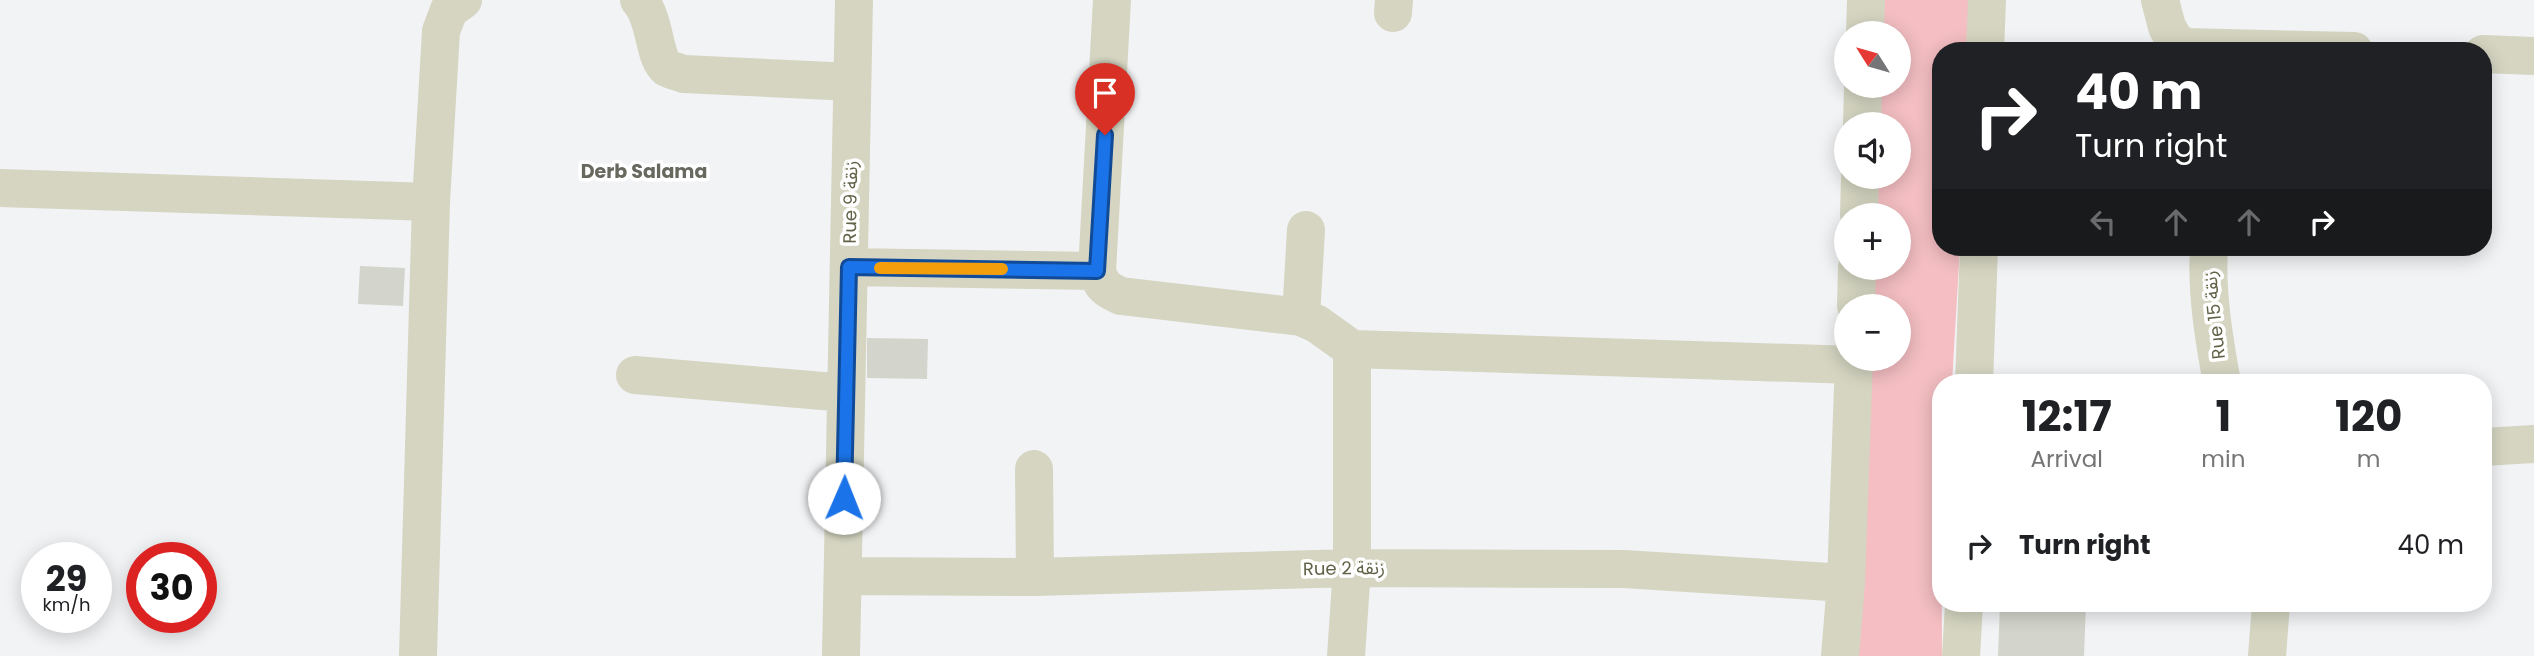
<!DOCTYPE html>
<meta charset="utf-8">
<style>
:root{--surface:#fff;--page:#f2f2f2;--text:#202124;--muted:#757577}
body{margin:0;font-family:Poppins,"Noto Sans Arabic",sans-serif;background:var(--page);color:var(--text);height:100vh;display:flex;flex-direction:column;font-size:26px;white-space:nowrap}
*{box-sizing:border-box;margin:0}
p{font-size:23px;color:var(--muted)}
.icon{flex:none;width:38px;height:38px;fill:none;stroke:currentColor;stroke-width:2;stroke-linecap:round;stroke-linejoin:round}
.map{position:relative;flex:1;overflow:hidden}
.details{position:absolute;left:1932px;top:374px;width:560px;height:238px;display:flex;flex-direction:column;background:var(--surface);border-radius:28px;box-shadow:0 4px 18px #0003}
.details>*{flex:none}
.guide{position:absolute;left:1932px;top:42px;width:560px;height:214px;border-radius:28px;box-shadow:0 4px 18px #0003;background:#202124;color:#fff;overflow:hidden}
.needle{width:46px;rotate:307deg}
.buttons{position:absolute;left:1834px;top:21px;display:grid;gap:14px}
.buttons a{display:grid;place-items:center;width:77px;height:77px;border-radius:50%;background:var(--surface);box-shadow:0 4px 18px #0003;font-size:35px}
.speed{position:absolute;left:21px;top:542px;display:flex;gap:14px;font-size:35px;font-weight:700;text-align:center}
.speed>*{display:grid;place-content:center;width:91px;height:91px;border-radius:50%;background:var(--surface);box-shadow:0 4px 18px #0003;line-height:1}
.speed small{font-size:18px;font-weight:400}
.speed .limit{border:10px solid #d22;background:#fff;color:#111}
.pin{position:absolute;display:grid;place-items:center;width:60px;height:60px;color:#fff;margin:-72px -30px;border-radius:50% 50% 50% 0;rotate:-45deg;box-shadow:0 0 7px #0007}
.pin .icon{rotate:45deg}
.me{position:absolute;width:77px;margin:-38px;rotate:1deg;stroke-linejoin:round;filter:drop-shadow(0 0 5px #0008)}
.turn{display:flex;align-items:center;gap:24px;height:147px;padding:0 28px;font-size:32px}
.turn .icon{width:91px;height:91px;stroke-width:2.5}
.turn b{display:block;font-size:49px;line-height:60px}
.lanes{display:flex;align-items:center;height:66px;padding:0 28px;background:#0003;justify-content:center;gap:35px;direction:ltr}
.lanes .off{opacity:.35}
.eta{display:flex;justify-content:space-evenly;align-items:center;height:119px;text-align:center}
.eta b{font-size:42px;font-weight:700;line-height:49px}
ul{padding:0;list-style:none}
li{display:flex;align-items:center;gap:21px;height:105px;padding:0 28px}
li div{flex:1}
li b{display:block;font-size:26px}
li em{font-style:normal}
.map>svg:first-child{display:block}
.green{fill:#f4bec2}
.building{fill:#d3d5cc}
.lines{fill:none;stroke-linecap:round;stroke-linejoin:round}
.minor{stroke:#d5d5c2;stroke-width:38}
.route-casing{stroke:#114b97;stroke-width:18}
.route{stroke:#1a73e8;stroke-width:12}
.slow{stroke:#f59e0b;stroke-width:12}
.labels{text-anchor:middle;dominant-baseline:central;stroke-width:7;stroke-linejoin:round;paint-order:stroke}
.street-label{font-size:18px;fill:#626248;stroke:#fff}
.neighbourhood-label{font-size:19px;font-weight:bold;fill:#67685e;stroke:#fff}
</style>
<div class="map">
<svg width="2534" height="656" viewBox="0 0 2534 656">
<rect width="100%" height="100%" fill="#f2f3f5"/>
<path class="green" d="M1880,0H1973L1971,51H1941V247H1960L1952,383H1941L1942,656H1854L1866,359H1899V306H1868L1870,268H1899V215H1872L1874,177H1899V124H1877L1878,86H1899V33H1879Z"/>
<path class="building" d="M360,266L405,268L403,306L358,304Z
M867,338L928,339L927,379L867,378Z
M2000,604H2086L2084,656H1998Z"/>
<g class="lines">
<path class="minor" d="M639,0C656,18 653,57 667,68C672,71 679,72 684,74L852,82
M1112,0L1097,271C1101,286 1107,290 1121,296L1301,317L1317,324L1352,349L1854,365
M2160,0L2167,27L2175,41L2186,47L2354,51
M1393,13L1394,0
M1865,33L1866,0
M1985,51L1987,0
M2483,54L2534,56
M1862,124L1863,86
M0,188L431,202
M1859,215L1860,177
M2209,247C2206,292 2214,339 2222,383
M849,267L1097,271
M1856,306L1857,268
M1301,317L1306,230
M635,375L846,393
M1974,383L1979,247
M2483,447L2534,444
M1034,469L1035,577
M843,576L1035,577L1352,568L1624,569L1846,583
M418,656L431,202L441,31L449,10L463,0
M841,656L854,0
M1346,656L1352,568V349
M1840,656L1846,583L1854,359
M1961,656L1964,604
M2267,656L2271,604"/>
</g>
<g class="lines">
<defs>
<path id="route" d="M844,498L849,267L1097,271L1105,135"/>
</defs>
<use href="#route" class="route-casing"/>
<use href="#route" class="route"/>
<path class="slow" d="M880,268L1002,269"/>
</g>
<g class="labels">
<g class="street-label">
<text transform="translate(850 202) rotate(-89)">Rue 9 زنقة</text>
<text transform="translate(2214 315) rotate(-96)">Rue 15 زنقة</text>
<text transform="translate(1344 568) rotate(-1)">Rue 2 زنقة</text>
</g>
<g class="neighbourhood-label">
<text x="644" y="171">Derb Salama</text>
</g>
</g>
</svg>
<div class="buttons">
<a><svg class="needle" viewBox="-14 -14 28 28"><path d="M0-13l5 13h-10z" fill="#e53935"/><path d="M0 13l5-13h-10z" fill="#757577"/></svg></a>
<a><svg class="icon" aria-label="sound" viewBox="0 0 24 24"><path d="M4 9h4l5-4v14l-5-4H4zM17 9q2 3 0 6"/></svg></a>
<a>+</a>
<a>−</a>
</div>
<div class="speed"><div>29<small>km/h</small></div><div class="limit">30</div></div>
<div class="pin" style="left:1105px;top:135px;background:#d93025"><svg class="icon" aria-label="arrive" viewBox="0 0 24 24"><path d="M6 21V4h12l-3 4 3 4H6"/></svg></div>
<svg class="me" style="left:844px;top:498px" viewBox="-20 -20 40 40"><circle r="19" fill="#fff"/><path d="M0-13L10 11 0 6-10 11z" fill="#1a73e8"/></svg>
<div class="guide">
<div class="turn"><svg class="icon" aria-label="right" viewBox="0 0 24 24"><path d="M7 20v-9h11M14 6l5 5-5 5"/></svg><div><b>40 m</b>Turn right</div></div>
<div class="lanes"><svg class="icon off" aria-label="left" viewBox="0 0 24 24"><path d="M17 20v-9H6M10 6l-5 5 5 5"/></svg><svg class="icon off" aria-label="ahead" viewBox="0 0 24 24"><path d="M12 20V5M6 11l6-6 6 6"/></svg><svg class="icon off" aria-label="ahead" viewBox="0 0 24 24"><path d="M12 20V5M6 11l6-6 6 6"/></svg><svg class="icon" aria-label="right" viewBox="0 0 24 24"><path d="M7 20v-9h11M14 6l5 5-5 5"/></svg></div>
</div>
<section class="details">
<div class="eta">
<div><b>12:17</b><p>Arrival</p></div>
<div><b>1</b><p>min</p></div>
<div><b>120</b><p>m</p></div>
</div>
<ul>
<li><svg class="icon" aria-label="right" viewBox="0 0 24 24"><path d="M7 20v-9h11M14 6l5 5-5 5"/></svg><div><b>Turn right</b></div><em>40 m</em></li>
</ul>
</section>
</div>
